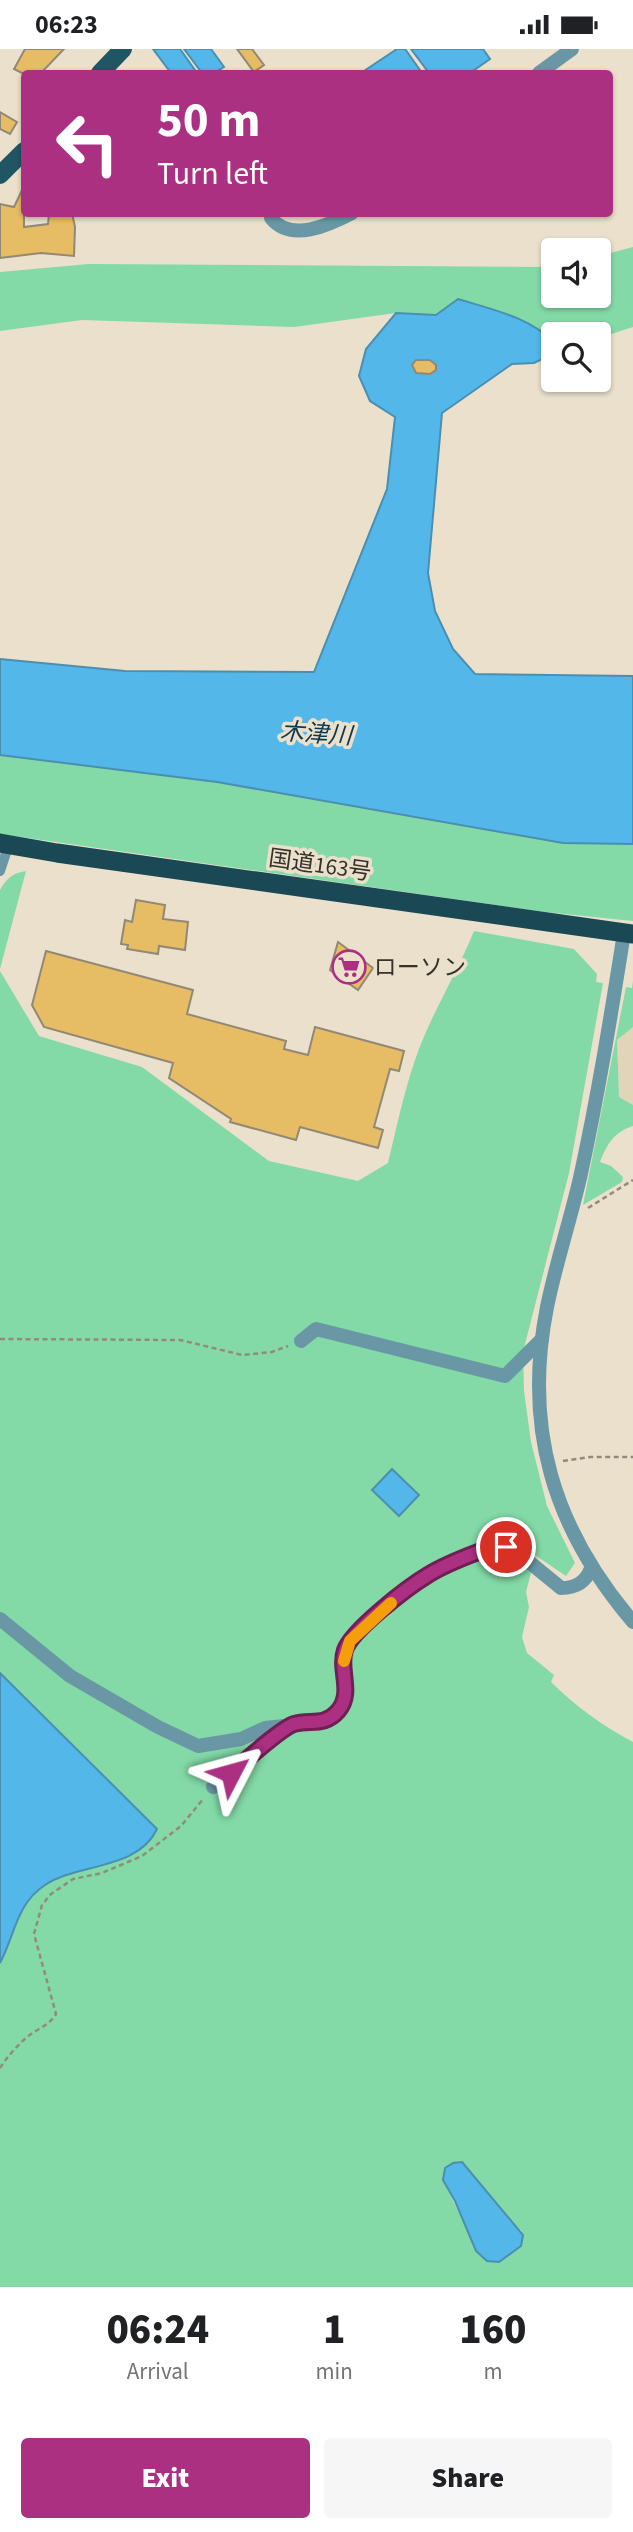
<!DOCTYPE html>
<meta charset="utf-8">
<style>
:root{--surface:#fff;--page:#f6f6f6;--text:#202124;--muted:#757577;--accent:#ac3082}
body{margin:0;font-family:"Source Sans 3","Noto Sans JP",sans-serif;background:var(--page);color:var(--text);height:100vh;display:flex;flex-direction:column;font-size:26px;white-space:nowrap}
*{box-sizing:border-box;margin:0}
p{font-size:23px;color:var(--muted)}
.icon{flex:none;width:38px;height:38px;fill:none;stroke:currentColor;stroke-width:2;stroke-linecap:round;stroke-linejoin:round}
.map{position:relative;height:2238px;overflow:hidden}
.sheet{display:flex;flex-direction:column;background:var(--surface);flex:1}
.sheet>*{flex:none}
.top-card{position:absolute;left:21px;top:21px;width:592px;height:147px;border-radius:7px;box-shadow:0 2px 5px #0004;background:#ac3082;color:#fff;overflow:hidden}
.buttons{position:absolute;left:541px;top:189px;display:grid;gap:14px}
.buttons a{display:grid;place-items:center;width:70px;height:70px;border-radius:7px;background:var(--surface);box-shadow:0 2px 5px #0004;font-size:35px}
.pin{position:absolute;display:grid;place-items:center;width:60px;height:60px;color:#fff;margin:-30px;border:4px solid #fff;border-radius:50%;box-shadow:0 2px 7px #0007}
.me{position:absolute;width:77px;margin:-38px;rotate:51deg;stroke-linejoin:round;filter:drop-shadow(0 0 5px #0008)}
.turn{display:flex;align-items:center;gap:24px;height:147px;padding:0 21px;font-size:32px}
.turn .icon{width:91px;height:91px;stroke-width:2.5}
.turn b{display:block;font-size:49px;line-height:60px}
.eta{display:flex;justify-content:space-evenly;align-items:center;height:119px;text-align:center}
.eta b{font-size:42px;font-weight:800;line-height:49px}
.cta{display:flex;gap:14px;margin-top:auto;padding:14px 21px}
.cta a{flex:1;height:80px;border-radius:7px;background:var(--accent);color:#fff;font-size:28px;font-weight:800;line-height:80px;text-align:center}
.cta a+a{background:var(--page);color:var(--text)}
.status{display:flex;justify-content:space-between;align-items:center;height:49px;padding:0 35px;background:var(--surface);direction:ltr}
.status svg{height:19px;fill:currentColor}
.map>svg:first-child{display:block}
.built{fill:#e2d4b9}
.green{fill:#83daa7;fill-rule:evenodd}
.water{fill:#54b7e9;stroke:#4b8fb0;stroke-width:2}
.building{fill:#e6bc64;stroke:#928876;stroke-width:2}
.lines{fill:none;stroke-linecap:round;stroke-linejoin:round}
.path{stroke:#928b7c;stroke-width:2.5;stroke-dasharray:5 3.5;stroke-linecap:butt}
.service{stroke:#6a97a5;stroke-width:10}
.minor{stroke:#6a97a5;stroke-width:14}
.tertiary{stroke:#6a97a5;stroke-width:14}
.primary{stroke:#205563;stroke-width:18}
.trunk{stroke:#1a4855;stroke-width:19}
.route-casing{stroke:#701f54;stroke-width:18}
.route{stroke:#ac3082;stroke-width:12}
.slow{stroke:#f59e0b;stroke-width:12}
.labels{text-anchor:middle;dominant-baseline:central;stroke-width:7;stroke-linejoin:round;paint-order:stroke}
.street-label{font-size:23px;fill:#36322a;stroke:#eae0cb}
.poi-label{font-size:23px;fill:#36322a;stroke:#eae0cb;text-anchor:start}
.water-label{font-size:24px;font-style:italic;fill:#0d384d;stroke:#eae0cb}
</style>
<div class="status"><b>06:23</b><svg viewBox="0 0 49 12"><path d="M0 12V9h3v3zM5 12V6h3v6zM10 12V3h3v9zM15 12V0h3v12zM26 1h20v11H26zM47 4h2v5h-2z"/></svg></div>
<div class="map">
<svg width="633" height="2238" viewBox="0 0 633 2238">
<rect width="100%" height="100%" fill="#eae0cb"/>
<path class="built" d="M633,978V1056L619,1048L617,991Z"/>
<path class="green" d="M633,198V278L599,289L598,285H553V293C529,268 491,260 458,250L436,266L396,264L294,278L82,271L0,282V223L89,215L553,218V247H598L599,207Z
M0,706L217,733L563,794L633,795V872L545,863L0,785Z
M26,822L0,920V841C6,830 12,824 26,822Z
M474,882L574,900L597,925L596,933L603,934L569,1124L523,1303L524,1342L531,1393L547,1457L575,1514L566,1527L514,1492L497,1489L494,1498L514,1507L532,1520L526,1543L529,1558L522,1588L527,1604L554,1626L551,1633C574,1656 604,1678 633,1693V2238H0V1914C15,1886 16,1855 44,1836C79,1814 136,1821 157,1780L0,1624V922L39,987L142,1018L269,1112L358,1132L388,1114C396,1081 403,1047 414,1014C429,968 456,927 474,882ZM443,2131L522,2182L487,2212L479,2205Z
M633,932V978L617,991L619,1048L633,1056V1077C614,1083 607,1095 600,1113L611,1117L623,1128L622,1133L583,1156L626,938L632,939Z"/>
<path class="water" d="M153,0H180L197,24H171Z
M184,0H211L224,18L214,24H202Z
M397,0H405L422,24H361Z
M411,0H483L490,10L470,24H429Z
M458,250C490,260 530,268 553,293V305L534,314L512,315L442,364L428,524L435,562L453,600L475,625L633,627V795L563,794L217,733L0,706V610L125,622L314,623L387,440L395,368L370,352L359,327L366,300L396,264L436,266Z
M392,1420L419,1446L399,1467L372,1441Z
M0,1624L157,1780C138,1821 78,1814 45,1836C16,1855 15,1886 0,1914Z
M462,2113L523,2186L521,2197L499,2213L487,2212L476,2202L455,2152L443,2131L445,2119L453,2114Z"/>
<path class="building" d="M25,0H64L41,24H22L14,20Z
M237,0H252L264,16L254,23Z
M0,63L17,73L10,85L0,80Z
M24,137V178L48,175L49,164H72L75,178L74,207L41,204L0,209V155L14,158Z
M416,311H430L436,316V321L430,325L416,324L412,316Z
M136,851L165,856L163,870L188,873L185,901L159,897L158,905L127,900L128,896L121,895L125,871L132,873Z
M338,893L373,919L358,941L330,921Z
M46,902L193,941L187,965L286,992L284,1000L308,1006L315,978L404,1002L399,1022L390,1020L374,1078L383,1081L378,1099L300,1078L296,1091L230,1073L231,1070L169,1029L173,1014L44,978L32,956Z"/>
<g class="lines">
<path class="path" d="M588,1159L633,1131
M0,1290L180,1291L242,1306L272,1303L288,1297
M563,1412L590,1408H633
M0,2019C7,2008 16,1998 26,1989C36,1980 49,1977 56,1965L34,1885L42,1856L51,1845L73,1830L102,1824L142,1807L181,1777L204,1749"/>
<path class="service" d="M0,822L9,795"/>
<path class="minor" d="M539,24L572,0
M271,169C291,194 329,176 352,164
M301,1292L316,1280L505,1327L542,1290
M0,1570L70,1627L158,1678L198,1697L241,1690L265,1679L322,1673C367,1649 331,1621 349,1593C355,1584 364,1578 372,1570C390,1554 410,1535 431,1524C452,1513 474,1505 496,1496L517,1503L561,1539C576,1539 586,1533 591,1519
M213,1738L292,1676"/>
<path class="tertiary" d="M624,884C611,966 598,1047 580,1129C570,1172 556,1214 547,1258C523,1379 553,1479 633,1573"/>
<path class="primary" d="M100,24L123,0
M0,126L24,102"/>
<path class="trunk" d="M0,794L57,804L633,885"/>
</g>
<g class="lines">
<defs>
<path id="route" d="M231,1724C243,1714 281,1679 294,1675C310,1670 324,1678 338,1662C354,1643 338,1621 345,1601C352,1581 408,1538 428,1526C448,1513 474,1505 496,1496L506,1498"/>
</defs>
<use href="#route" class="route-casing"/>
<use href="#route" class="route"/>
<path class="slow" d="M344,1612L350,1592L391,1554"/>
</g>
<defs>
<symbol id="supermarket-ring" viewBox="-11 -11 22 22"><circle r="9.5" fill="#eae0cb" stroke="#ac3082" stroke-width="1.5"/><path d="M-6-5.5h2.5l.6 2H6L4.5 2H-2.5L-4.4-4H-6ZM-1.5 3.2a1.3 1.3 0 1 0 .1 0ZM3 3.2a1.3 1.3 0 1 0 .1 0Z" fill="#ac3082"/></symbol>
</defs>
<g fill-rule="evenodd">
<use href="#supermarket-ring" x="330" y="899" width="38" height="38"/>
</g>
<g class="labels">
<g class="street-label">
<text transform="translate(320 816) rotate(8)">国道163号</text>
</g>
<g class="poi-label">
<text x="374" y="918">ローソン</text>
</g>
<g class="water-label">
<text transform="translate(316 685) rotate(4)">木津川</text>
</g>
</g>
</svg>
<div class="buttons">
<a><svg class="icon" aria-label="sound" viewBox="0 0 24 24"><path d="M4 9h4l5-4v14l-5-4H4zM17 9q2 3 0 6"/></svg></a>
<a><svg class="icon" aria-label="search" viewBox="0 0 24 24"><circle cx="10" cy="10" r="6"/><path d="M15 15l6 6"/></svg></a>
</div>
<div class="pin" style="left:506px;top:1498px;background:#d93025"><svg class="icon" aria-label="arrive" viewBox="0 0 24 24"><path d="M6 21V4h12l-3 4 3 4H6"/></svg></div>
<svg class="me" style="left:231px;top:1724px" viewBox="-20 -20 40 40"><path d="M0-17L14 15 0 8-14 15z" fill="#ac3082" stroke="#fff" stroke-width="4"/></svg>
<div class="top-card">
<div class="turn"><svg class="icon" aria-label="left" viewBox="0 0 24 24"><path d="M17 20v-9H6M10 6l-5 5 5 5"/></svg><div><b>50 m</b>Turn left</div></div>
</div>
</div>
<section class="sheet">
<div class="eta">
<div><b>06:24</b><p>Arrival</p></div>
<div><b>1</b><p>min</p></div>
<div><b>160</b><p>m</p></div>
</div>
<div class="cta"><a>Exit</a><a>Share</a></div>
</section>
